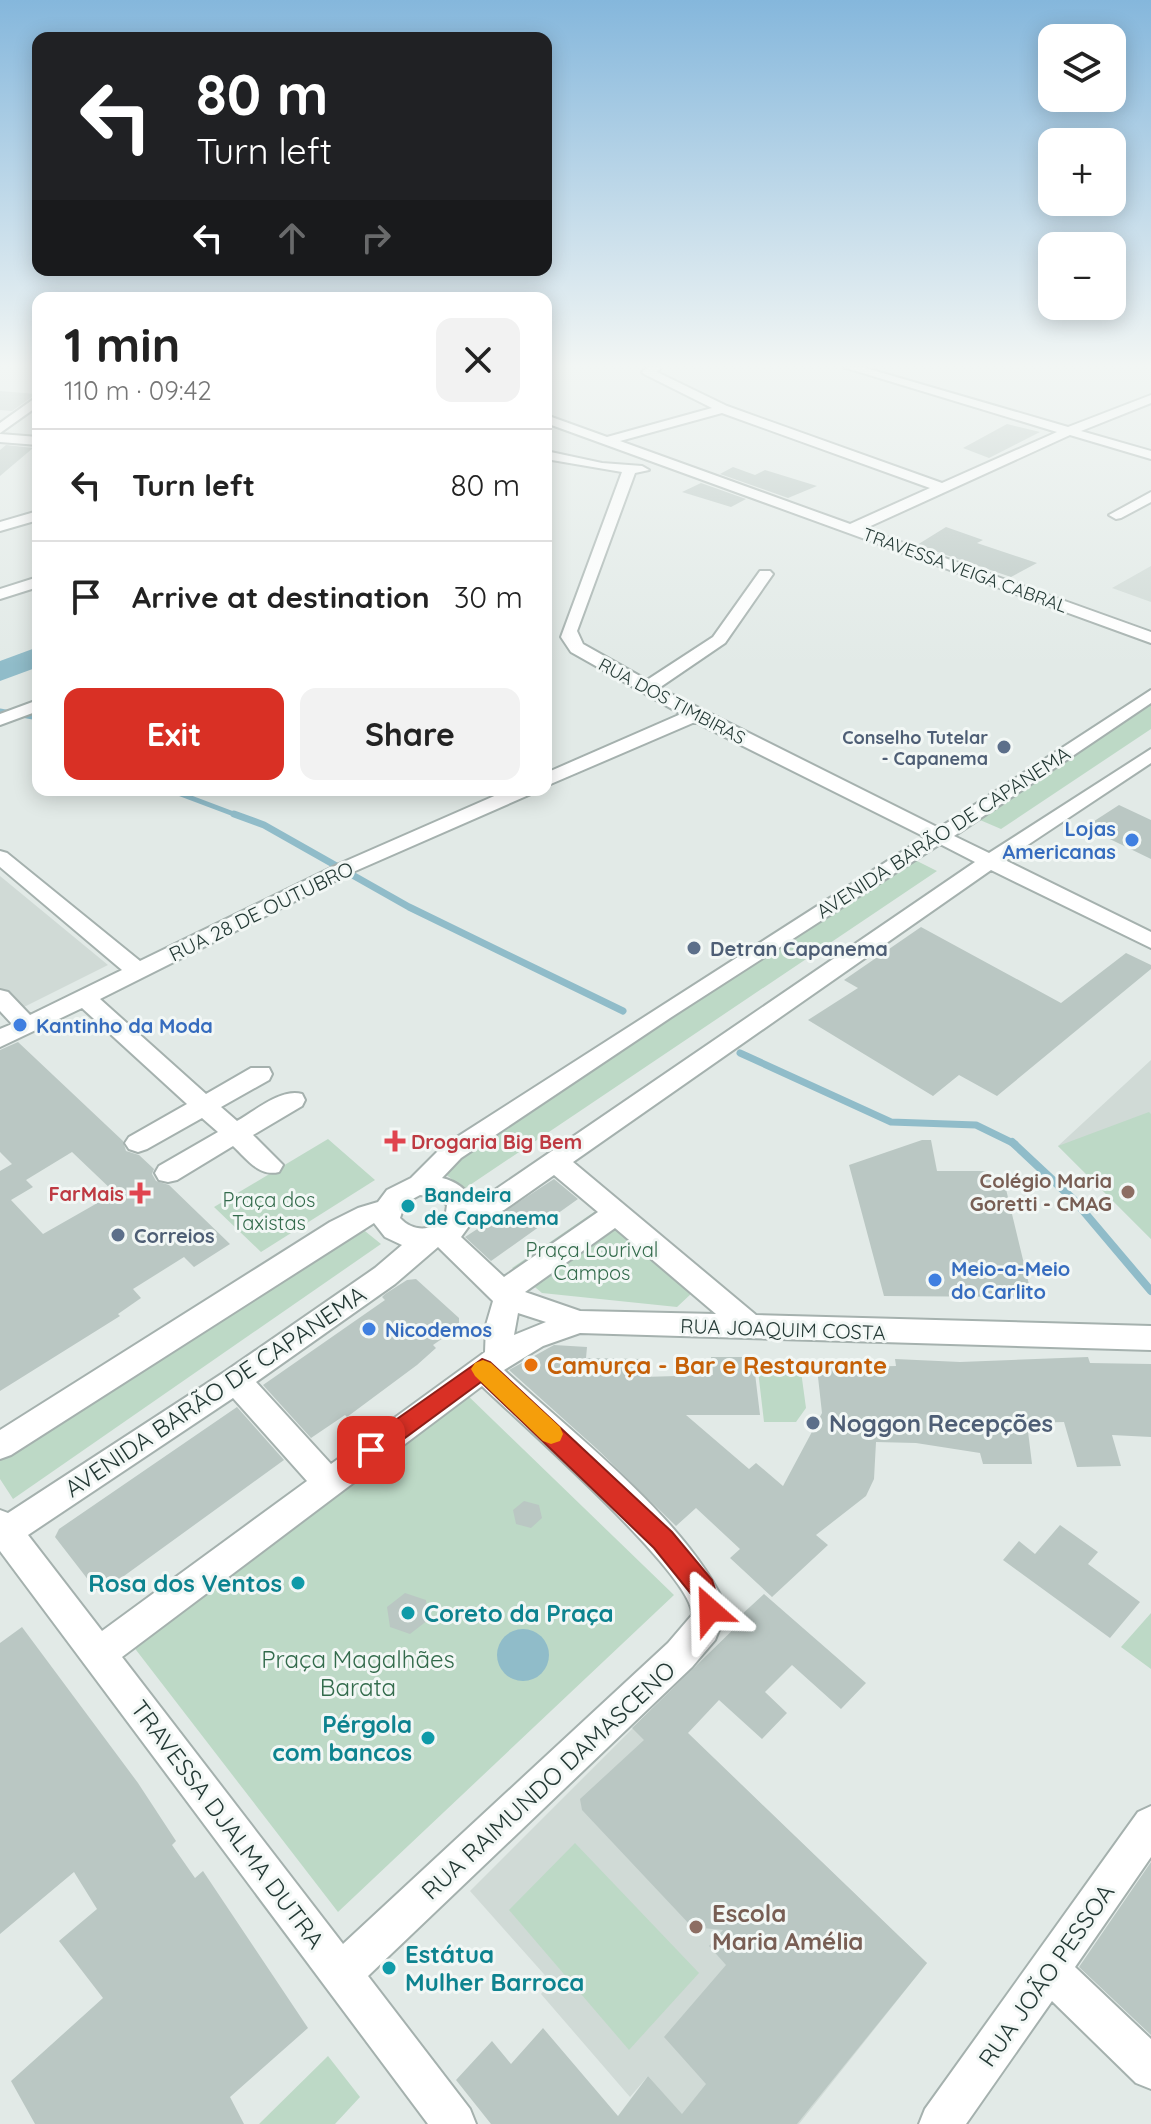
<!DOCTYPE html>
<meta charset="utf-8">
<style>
:root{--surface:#fff;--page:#f2f2f2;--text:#222;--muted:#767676;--line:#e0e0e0;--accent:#d93025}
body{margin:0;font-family:Quicksand,sans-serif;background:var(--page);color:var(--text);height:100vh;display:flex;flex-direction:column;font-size:30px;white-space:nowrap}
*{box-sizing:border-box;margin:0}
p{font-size:26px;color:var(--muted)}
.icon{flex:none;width:44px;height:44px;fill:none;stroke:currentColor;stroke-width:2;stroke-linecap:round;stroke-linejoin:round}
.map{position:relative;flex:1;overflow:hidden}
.side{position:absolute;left:32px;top:292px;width:520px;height:504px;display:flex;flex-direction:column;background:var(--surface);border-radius:16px;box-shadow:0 4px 20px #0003}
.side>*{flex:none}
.banner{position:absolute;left:32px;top:32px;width:520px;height:244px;border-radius:16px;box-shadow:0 4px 20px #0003;background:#202124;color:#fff;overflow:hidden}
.fabs{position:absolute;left:1038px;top:24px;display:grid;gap:16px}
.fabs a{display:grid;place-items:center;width:88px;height:88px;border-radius:16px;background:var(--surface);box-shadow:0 4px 20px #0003;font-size:40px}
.pin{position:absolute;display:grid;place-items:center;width:68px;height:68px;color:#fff;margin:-34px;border-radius:16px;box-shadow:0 4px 12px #0006}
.me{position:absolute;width:88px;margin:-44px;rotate:335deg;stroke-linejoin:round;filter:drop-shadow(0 0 6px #0008)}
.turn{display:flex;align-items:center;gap:28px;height:168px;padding:0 32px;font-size:36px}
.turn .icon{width:104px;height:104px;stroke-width:2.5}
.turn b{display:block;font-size:56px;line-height:68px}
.lanes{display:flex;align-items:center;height:76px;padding:0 32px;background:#0003;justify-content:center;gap:40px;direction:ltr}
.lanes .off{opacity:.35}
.round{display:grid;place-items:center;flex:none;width:84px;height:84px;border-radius:16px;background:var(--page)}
.summary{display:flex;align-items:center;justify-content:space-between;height:136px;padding:0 32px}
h1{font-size:48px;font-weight:700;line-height:60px}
.cta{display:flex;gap:16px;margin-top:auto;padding:16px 32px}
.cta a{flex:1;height:92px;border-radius:16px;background:var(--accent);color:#fff;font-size:32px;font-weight:700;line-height:92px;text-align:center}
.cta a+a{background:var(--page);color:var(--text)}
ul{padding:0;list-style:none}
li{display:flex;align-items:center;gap:24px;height:112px;padding:0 32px;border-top:2px solid var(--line)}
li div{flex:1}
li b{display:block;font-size:30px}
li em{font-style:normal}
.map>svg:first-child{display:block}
.built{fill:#d0dad6}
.green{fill:#bdd9c6}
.water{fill:#90bcc9}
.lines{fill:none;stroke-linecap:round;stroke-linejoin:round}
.stream-far2{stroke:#90bcc9;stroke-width:5}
.stream-far1{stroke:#90bcc9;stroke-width:7}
.stream{stroke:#90bcc9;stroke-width:8}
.river{fill:#90bcc9;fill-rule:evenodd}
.building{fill:#bac7c3;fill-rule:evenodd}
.minor-casing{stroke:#a5b1ae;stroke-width:4}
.minor{fill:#fff;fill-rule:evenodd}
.route{fill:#d93025;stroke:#8d1f18;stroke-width:2}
.slow{fill:#f59e0b}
.service-dot{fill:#5c6f8a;stroke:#f2f7f5;stroke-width:3}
.shop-dot{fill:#3f7fe0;stroke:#f2f7f5;stroke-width:3}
.health-dot{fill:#e0444e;stroke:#f2f7f5;stroke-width:3}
.education-dot{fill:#8d6e63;stroke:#f2f7f5;stroke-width:3}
.culture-dot{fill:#0f9aa8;stroke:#f2f7f5;stroke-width:3}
.food-dot{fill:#e8710a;stroke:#f2f7f5;stroke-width:3}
.labels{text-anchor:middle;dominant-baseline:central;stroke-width:6;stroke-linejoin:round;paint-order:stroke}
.far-street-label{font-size:18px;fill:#243935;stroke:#f2f7f5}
.far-service-label{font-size:18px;font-weight:bold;fill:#4e5e75;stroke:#f2f7f5;text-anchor:end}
.shop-label{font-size:20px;font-weight:bold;fill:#366cbe;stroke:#f2f7f5;text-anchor:start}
.street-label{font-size:20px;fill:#243935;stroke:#f2f7f5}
.service-label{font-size:20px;font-weight:bold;fill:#4e5e75;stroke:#f2f7f5;text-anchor:start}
.health-label{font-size:20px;font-weight:bold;fill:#be3a42;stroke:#f2f7f5;text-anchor:start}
.education-label{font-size:20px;font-weight:bold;fill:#785e54;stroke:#f2f7f5;text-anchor:end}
.culture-label{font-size:20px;font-weight:bold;fill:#0d838f;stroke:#f2f7f5;text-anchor:start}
.park-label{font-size:20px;fill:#336b4c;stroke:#f2f7f5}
.near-food-label{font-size:24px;font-weight:bold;fill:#c56008;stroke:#f2f7f5;text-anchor:start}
.near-street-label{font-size:24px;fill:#243935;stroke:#f2f7f5}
.near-service-label{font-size:24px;font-weight:bold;fill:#4e5e75;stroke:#f2f7f5;text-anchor:start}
.near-culture-label{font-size:24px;font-weight:bold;fill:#0d838f;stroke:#f2f7f5;text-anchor:end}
.near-park-label{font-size:24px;fill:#336b4c;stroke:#f2f7f5}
.near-education-label{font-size:24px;font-weight:bold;fill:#785e54;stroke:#f2f7f5;text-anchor:start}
</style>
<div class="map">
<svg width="1151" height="2124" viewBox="0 0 1151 2124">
<rect width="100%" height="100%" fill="#e2eae7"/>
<path class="built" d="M1151,566V602L1112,588Z
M0,876L108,965L20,1009L0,988Z
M1151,1060V1239L1058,1146Z
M657,1704L927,1963L799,2124H690L648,2076L630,2097L541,1994L551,1982L470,1891Z"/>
<path class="green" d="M1151,701V729L1001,829L973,817Z
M909,857L937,871L464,1189L439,1169Z
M1149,1112L1151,1114V1239L1058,1146Z
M328,1139L375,1180L261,1252L214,1207Z
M594,1212L692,1293L677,1307L542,1293L512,1268Z
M355,1223L381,1244L13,1499L0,1479V1457Z
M757,1362L800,1364L806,1408L796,1422H764Z
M462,1390L674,1595L338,1912L133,1646Z
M1151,1613V1669L1121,1647Z
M575,1843L699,1973L629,2050L509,1910Z
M328,2056L360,2097L335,2124H259Z"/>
<path class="water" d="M497 1655a26 26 0 1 1 52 0a26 26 0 1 1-52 0Z"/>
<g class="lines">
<path class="stream-far2" d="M0,711L38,718
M170,790L239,816"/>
<path class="stream-far1" d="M234,814L264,825L409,907L623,1011
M740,1053L891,1122L976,1125L1015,1144"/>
<path class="stream" d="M1012,1142L1074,1200L1151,1291"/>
<path class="river" d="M38,647V667L0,681V661Z"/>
</g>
<path class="building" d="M0,391L36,394L12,411L0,410Z
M1007,424L1040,432L989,458L963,448Z
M6,445L33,448L0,476V450Z
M733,467L755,475L765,470L817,486L788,498L720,474Z
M701,483L746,499L731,507L682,492Z
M946,527L983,540L977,543L1037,563L1011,577L917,545Z
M1119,805L1151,820V859L1085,827Z
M921,927L1061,1003L1126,953L1151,965V969L997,1096L959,1075L933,1096L808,1020L858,988L844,980Z
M18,1042L123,1141L126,1151L139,1155L154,1169L152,1174L156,1181L169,1185L230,1244L194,1267L184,1257L133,1289L141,1298L118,1314L120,1316L0,1391V1171L12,1164L0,1152V1050ZM72,1152L115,1193L43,1234L11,1200L33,1187L26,1180Z
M922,1140H931L937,1171H988L992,1186L1005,1185L1032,1297L884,1296L849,1165Z
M554,1179L578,1199L491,1261L465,1237Z
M416,1279L459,1318V1327L433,1345L436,1348L417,1365L347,1417L345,1415L311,1438L263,1385L385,1300L382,1297L385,1294L407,1280Z
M554,1345L587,1347L586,1358L642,1359V1377L713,1375L711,1357H753L760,1415H686L749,1469L756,1463L783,1486L822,1413L817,1368L896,1366L895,1359L960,1362L1088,1357L1090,1363L1151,1364V1437L1112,1435L1121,1466L1077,1467L1064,1422L1027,1423L1032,1464H983L980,1453L916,1443L876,1442L874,1479L866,1496L816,1535L828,1545L772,1597L730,1558L740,1549L696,1508L676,1526L597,1449L509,1370Z
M237,1407L284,1460L106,1589L96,1590L55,1537L59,1529Z
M524,1501L539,1505L542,1518L531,1528L516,1524L513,1510Z
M1060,1525L1098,1552L1088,1564L1140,1602L1110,1638L1003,1560L1019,1541L1035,1554Z
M405,1593L426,1600L428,1620L410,1634L390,1627L387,1607Z
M764,1594L866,1683L841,1709L792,1665L765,1692L787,1713L762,1739L719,1700L688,1733L927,1963L797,2124H491L456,2080L492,2041L511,2064L543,2028L618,2116L648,2076L682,2114L706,2084L664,2037L726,1965L709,1946L723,1930L692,1927L582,1810L580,1799L644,1740L632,1728L743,1620L739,1617Z
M22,1627L138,1783L176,1841L172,1845L195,1878L203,1871L308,2028L230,2097L244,2124H35L11,2081L103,1998L59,1941L97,1909L74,1872L0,1934V1643Z
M1151,1862V2035L1079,1967Z"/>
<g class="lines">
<defs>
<path id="minor" d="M648,367H662L657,372L727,406L942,483L1057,432L843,367H862L1068,427L1151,395V403L1081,431L1151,451V459L1070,435L864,529L1151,632V643L546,423V415L607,437L712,408L644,374L642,372ZM722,413L930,488L850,524L620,441Z
M38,396V406L0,433V423Z
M0,434L38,437V445L0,442Z
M546,451L602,463L642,466L649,470L635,473L577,631L583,644L647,680L713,637L760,571H770L773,574L725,643L659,688L939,828L1151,690V703L954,836L989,853L1151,749V763L1005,860L1151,932V948L991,870L573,1162L756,1315L1151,1326V1350L580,1333L543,1346L504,1370C572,1433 693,1525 727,1610L715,1640L692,1667L368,1976L470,2109L476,2124H428L0,1551V1510L8,1513L226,1371L375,1268L402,1245L385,1237L374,1223L11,1455L0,1459V1430L330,1222L358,1208L378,1202L387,1190L411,1178L443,1146L925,837L695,722L546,786V773L681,714L571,652L561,637L622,472L546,459ZM940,844L975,862L486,1196L473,1202C467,1189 455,1181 442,1178L461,1158L670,1018ZM554,1175L598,1212L504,1277L461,1237L469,1226L504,1210ZM420,1195L437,1197L447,1205L445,1220C430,1231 413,1232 400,1218L405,1203ZM615,1228L716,1314L580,1311L525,1292ZM438,1247L493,1301L486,1325L485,1352L331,1464L256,1382L395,1284ZM518,1313L546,1322L514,1335ZM482,1386C517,1420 695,1576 692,1615L668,1643L343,1944L122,1657ZM233,1398L307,1481L102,1631L28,1535Z
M1151,492V502L1121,518L1116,519L1109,515Z
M38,511V520L0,531V522Z
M38,577V587L0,599V589Z
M38,700V711L0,725V714Z
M508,790H534L531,794L353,872L100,999L206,1094L251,1068H269L272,1074L269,1080L221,1107L237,1121C255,1111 281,1088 302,1094L305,1100L302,1106L253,1135L283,1165L279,1172C259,1177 247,1159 233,1146L177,1180L168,1182L159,1180L155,1173L159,1166L218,1132L202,1118L147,1149L138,1152L129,1149L125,1143L129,1137L187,1104L82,1008L0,1047V1029L12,1024L0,1011V990L8,992L30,1015L122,970L0,867V851L7,853L140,961L339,864Z
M1151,1806V1857L1075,1967L1151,2039V2089L1136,2083L1052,2001L966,2124H919L925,2109L1138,1812Z"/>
</defs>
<use href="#minor" class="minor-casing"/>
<use href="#minor" class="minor"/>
</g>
<linearGradient id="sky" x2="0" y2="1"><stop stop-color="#85b7dc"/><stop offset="0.55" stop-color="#f2f6f4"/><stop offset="1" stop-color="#f2f6f4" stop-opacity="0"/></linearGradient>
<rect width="1151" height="665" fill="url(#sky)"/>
<path class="route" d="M482,1359L490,1362L672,1532L712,1580L722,1610L719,1619L710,1622L701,1619L692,1595L654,1548L481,1382L379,1457L371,1460L363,1457L359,1450L363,1443Z"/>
<path class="slow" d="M483,1360L491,1363L560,1427L563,1434L560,1441L551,1444L543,1441L475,1376L471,1369L475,1363Z"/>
<g class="service-dot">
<circle cx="1004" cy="747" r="8"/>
<circle cx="694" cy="948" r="8"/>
<circle cx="118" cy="1235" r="8"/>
<circle cx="813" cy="1423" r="8"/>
</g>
<g class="shop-dot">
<circle cx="1132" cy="840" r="8"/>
<circle cx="20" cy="1025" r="8"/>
<circle cx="935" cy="1280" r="8"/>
<circle cx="369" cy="1329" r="8"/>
</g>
<g class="health-dot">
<path d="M391 1129h8v8h8v8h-8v8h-8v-8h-8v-8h8z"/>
<path d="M136 1181h8v8h8v8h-8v8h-8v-8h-8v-8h8z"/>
</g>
<g class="education-dot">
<circle cx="1128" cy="1192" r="8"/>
<circle cx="696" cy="1927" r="8"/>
</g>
<g class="culture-dot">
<circle cx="408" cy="1206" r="8"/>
<circle cx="298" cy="1583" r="8"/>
<circle cx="408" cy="1613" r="8"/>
<circle cx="428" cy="1738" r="8"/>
<circle cx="389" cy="1968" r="8"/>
</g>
<circle class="food-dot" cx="531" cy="1365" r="8"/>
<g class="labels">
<g class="far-street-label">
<text transform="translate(965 570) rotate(20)">TRAVESSA VEIGA CABRAL</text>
<text transform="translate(672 701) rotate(28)">RUA DOS TIMBIRAS</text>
</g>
<g class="far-service-label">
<text x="988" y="737">Conselho Tutelar<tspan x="988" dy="21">- Capanema</tspan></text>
</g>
<g class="shop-label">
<text x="1116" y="828" text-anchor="end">Lojas<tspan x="1116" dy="23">Americanas</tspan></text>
<text x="36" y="1025">Kantinho da Moda</text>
<text x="951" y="1268">Meio-a-Meio<tspan x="951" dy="23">do Carlito</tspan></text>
<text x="385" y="1329">Nicodemos</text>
</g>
<g class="street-label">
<text transform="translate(943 832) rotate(-33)">AVENIDA BARÃO DE CAPANEMA</text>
<text transform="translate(261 911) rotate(-26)">RUA 28 DE OUTUBRO</text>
<text transform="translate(783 1329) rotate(2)">RUA JOAQUIM COSTA</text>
</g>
<g class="service-label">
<text x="710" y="948">Detran Capanema</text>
<text x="134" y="1235">Correios</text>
</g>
<g class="health-label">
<text x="411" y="1141">Drogaria Big Bem</text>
<text x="124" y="1193" text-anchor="end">FarMais</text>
</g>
<g class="education-label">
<text x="1112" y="1180">Colégio Maria<tspan x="1112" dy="23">Goretti - CMAG</tspan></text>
</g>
<g class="culture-label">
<text x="424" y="1194">Bandeira<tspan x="424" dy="23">de Capanema</tspan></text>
</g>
<g class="park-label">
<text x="269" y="1199">Praça dos<tspan x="269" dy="23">Taxistas</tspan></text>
<text x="592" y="1249">Praça Lourival<tspan x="592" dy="23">Campos</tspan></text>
</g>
<g class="near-food-label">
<text x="547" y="1365">Camurça - Bar e Restaurante</text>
</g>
<g class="near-street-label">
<text transform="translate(215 1391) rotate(-34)">AVENIDA BARÃO DE CAPANEMA</text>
<text transform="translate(548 1780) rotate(-43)">RUA RAIMUNDO DAMASCENO</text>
<text transform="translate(228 1824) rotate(53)">TRAVESSA DJALMA DUTRA</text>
<text transform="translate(1046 1975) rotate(-55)">RUA JOÃO PESSOA</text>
</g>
<g class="near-service-label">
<text x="829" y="1423">Noggon Recepções</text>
</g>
<g class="near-culture-label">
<text x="282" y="1583">Rosa dos Ventos</text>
<text x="424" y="1613" text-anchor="start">Coreto da Praça</text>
<text x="412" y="1724">Pérgola<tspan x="412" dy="28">com bancos</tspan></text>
<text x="405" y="1954" text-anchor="start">Estátua<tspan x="405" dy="28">Mulher Barroca</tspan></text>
</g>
<g class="near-park-label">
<text x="358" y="1659">Praça Magalhães<tspan x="358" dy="28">Barata</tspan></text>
</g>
<g class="near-education-label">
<text x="712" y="1913">Escola<tspan x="712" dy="28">Maria Amélia</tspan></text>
</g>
</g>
</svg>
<div class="fabs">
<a><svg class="icon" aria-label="layers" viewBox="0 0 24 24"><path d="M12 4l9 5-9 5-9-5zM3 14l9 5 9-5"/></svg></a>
<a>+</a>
<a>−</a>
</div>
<div class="pin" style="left:371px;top:1450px;background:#d93025"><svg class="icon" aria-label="arrive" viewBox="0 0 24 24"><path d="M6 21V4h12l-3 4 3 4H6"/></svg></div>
<svg class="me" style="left:710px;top:1610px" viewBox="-20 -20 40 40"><path d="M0-17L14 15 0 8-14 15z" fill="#d93025" stroke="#fff" stroke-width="4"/></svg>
<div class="banner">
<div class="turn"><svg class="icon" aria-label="left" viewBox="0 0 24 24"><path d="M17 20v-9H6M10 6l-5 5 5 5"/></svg><div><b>80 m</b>Turn left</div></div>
<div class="lanes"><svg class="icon" aria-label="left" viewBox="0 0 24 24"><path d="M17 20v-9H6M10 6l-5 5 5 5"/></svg><svg class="icon off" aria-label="ahead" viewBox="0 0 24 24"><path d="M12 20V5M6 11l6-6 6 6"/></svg><svg class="icon off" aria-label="right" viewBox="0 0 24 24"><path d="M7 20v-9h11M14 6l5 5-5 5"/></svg></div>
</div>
<section class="side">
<div class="summary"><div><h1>1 min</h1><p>110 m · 09:42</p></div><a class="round"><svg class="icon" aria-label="close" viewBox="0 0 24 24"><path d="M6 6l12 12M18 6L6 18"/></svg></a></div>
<ul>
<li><svg class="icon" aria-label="left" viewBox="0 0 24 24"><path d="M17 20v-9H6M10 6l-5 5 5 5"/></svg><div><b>Turn left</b></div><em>80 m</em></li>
<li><svg class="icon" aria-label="arrive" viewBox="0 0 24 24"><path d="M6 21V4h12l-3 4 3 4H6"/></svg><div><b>Arrive at destination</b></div><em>30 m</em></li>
</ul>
<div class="cta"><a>Exit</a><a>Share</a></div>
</section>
</div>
